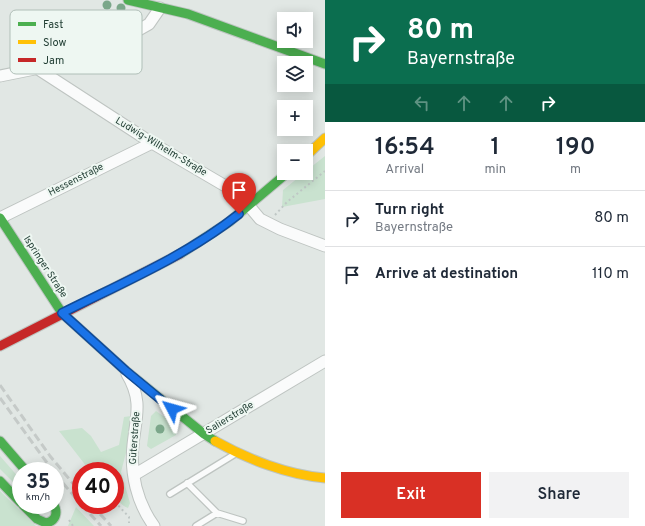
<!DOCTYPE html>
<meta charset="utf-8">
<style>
:root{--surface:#fff;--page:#f2f2f3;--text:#1f2937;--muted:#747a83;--line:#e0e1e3;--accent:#d93025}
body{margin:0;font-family:Overpass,sans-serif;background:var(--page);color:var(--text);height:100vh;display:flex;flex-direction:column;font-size:15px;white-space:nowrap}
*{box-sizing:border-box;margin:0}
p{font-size:13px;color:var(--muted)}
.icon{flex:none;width:22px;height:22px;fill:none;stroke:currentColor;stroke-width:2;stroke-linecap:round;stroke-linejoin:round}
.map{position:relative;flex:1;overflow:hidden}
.drawer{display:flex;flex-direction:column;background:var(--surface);width:320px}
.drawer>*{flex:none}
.guide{background:#0b6e4f;color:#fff;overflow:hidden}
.controls{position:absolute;left:277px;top:12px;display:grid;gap:8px}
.controls a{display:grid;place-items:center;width:36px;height:36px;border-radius:0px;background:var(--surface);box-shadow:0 2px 10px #0003;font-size:20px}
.speed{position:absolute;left:12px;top:462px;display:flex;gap:8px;font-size:20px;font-weight:700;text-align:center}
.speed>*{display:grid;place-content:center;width:52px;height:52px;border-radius:50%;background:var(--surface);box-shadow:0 2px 10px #0003;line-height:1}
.speed small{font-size:10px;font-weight:400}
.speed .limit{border:6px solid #d22;background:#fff;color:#111}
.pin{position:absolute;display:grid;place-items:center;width:34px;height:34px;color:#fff;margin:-41px -17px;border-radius:50% 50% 50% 0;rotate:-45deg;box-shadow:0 0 4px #0007}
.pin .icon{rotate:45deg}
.me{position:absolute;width:44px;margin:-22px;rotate:309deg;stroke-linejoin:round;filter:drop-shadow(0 0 3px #0008)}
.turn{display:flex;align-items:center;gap:14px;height:84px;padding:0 16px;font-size:18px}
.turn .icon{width:52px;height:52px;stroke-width:2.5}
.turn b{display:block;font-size:28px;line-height:34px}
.lanes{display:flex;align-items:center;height:38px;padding:0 16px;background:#0003;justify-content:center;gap:20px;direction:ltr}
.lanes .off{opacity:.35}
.eta{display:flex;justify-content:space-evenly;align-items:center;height:68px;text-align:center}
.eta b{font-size:24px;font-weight:600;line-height:28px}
.button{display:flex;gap:8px;margin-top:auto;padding:8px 16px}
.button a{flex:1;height:46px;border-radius:0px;background:var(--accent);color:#fff;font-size:16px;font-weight:600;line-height:46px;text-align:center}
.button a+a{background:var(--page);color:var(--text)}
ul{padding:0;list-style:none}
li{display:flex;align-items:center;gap:12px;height:56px;padding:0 16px;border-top:1px solid var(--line)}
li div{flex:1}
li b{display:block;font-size:15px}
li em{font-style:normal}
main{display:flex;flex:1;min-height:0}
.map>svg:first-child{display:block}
.green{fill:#c9e2cf}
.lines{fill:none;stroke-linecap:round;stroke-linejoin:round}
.lane-casing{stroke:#bec4c1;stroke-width:8}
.street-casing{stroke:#bec4c1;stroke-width:13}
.fast-casing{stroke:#bdc5c1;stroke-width:11}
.slow-casing{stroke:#bdc5c1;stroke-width:11}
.jam-casing{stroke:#bdc5c1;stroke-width:11}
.path{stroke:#bfc7c5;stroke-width:2;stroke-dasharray:2 3;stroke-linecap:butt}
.lane{stroke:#fafbfb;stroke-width:5.5}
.street{stroke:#fafbfb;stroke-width:11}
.fast{stroke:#4caf50;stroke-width:9}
.slow{stroke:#ffc107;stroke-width:9}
.jam{stroke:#c62828;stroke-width:9}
.rail{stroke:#c5cac8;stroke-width:3;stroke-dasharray:8 4;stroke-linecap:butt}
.tree{fill:#7ba78a}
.route-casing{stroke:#114b97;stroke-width:10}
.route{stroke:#1a73e8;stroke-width:7}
.labels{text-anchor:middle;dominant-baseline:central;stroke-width:4;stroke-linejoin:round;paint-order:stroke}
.street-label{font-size:10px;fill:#1e3b31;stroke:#eef7f2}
.key{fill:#eef7f2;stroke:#b0bfb8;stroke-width:1}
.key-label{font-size:11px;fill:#1e3b31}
</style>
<main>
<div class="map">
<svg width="325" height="526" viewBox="0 0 325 526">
<rect width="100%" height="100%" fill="#e1e7e4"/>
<path class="green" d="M325,156V199L282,207L283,190L304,173H306V171Z
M156,411C164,417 178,424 176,435L151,449L147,446L151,416Z
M131,416L128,445L121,472L130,503L128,508C113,503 115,484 115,471H90L59,431L82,428L91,436L101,452L119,445L124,417Z
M0,456L21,480V490L0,469Z
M0,491L36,526H0Z
M76,507L94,526H68Z"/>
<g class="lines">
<defs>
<path id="lane" d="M187,483L217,513L243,521
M170,494L235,454
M196,526L217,513"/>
<path id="street" d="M38,69L152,143L239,194L260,219L280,229L325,246
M0,76L64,63L112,45L149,24L160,8
M0,218L152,143
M127,374C143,401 136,416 133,445C130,473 137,503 154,526
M134,475L325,361"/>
<path id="fast" d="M128,0L188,14L325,64
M0,218L62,313L126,371L204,434L215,441
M180,254L229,222L287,173
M0,441L26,471
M0,481L21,503
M23,505L37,519L46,523C56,521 58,513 54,505"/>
<path id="slow" d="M306,156L325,138
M215,441C247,459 288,475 325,478"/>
<path id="jam" d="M0,346L180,254"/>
</defs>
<use href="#lane" class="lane-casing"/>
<use href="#street" class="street-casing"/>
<use href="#fast" class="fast-casing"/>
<use href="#slow" class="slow-casing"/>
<use href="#jam" class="jam-casing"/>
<path class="path" d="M275,215L287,202L325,171
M115,477L122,476
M115,502L129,517V523
M69,520L73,526"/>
<use href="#lane" class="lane"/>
<use href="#street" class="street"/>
<use href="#fast" class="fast"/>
<use href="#slow" class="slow"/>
<use href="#jam" class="jam"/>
<path class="rail" d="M0,385L50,456L81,493
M0,398L53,471
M55,474L81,504
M82,505L101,526
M92,505L111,526"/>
</g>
<g class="tree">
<circle cx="107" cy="5" r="4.5"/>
<circle cx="121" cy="8" r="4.5"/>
<circle cx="160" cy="429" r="4.5"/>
</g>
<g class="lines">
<defs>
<path id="route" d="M172,409L126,371L62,313C122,283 186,256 239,214"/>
</defs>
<use href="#route" class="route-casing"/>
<use href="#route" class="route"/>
</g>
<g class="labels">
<g class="street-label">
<text transform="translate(161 147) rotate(31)">Ludwig-Wilhelm-Straße</text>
<text transform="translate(76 180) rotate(-27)">Hessenstraße</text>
<text transform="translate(45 267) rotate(57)">Ispringer Straße</text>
<text transform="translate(230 418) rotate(-31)">Salierstraße</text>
<text transform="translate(135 438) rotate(-86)">Güterstraße</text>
</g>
</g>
<rect x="10" y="10" width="132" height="64" rx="6" class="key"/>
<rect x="18" y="22" width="18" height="4" fill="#4caf50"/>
<rect x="18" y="40" width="18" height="4" fill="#ffc107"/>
<rect x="18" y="58" width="18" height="4" fill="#c62828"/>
<g class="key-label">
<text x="43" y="28">Fast</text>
<text x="43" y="46">Slow</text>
<text x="43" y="64">Jam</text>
</g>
</svg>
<div class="controls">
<a><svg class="icon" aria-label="sound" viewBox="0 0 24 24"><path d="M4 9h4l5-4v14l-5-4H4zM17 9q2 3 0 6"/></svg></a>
<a><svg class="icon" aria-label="layers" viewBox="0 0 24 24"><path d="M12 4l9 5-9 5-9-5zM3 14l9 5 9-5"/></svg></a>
<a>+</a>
<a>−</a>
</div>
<div class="speed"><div>35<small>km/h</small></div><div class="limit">40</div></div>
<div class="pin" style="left:239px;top:214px;background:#d93025"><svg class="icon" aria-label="arrive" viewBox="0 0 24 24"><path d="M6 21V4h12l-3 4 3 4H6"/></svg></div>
<svg class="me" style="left:172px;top:409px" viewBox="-20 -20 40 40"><path d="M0-17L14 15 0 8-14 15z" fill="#1a73e8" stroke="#fff" stroke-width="4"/></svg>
</div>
<section class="drawer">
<div class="guide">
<div class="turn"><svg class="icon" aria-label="right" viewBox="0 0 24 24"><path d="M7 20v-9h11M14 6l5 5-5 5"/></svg><div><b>80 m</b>Bayernstraße</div></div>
<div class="lanes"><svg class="icon off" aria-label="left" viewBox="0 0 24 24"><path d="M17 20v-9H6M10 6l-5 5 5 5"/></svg><svg class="icon off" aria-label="ahead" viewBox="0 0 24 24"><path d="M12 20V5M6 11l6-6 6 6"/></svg><svg class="icon off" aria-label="ahead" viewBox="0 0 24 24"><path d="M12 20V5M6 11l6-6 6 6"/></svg><svg class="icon" aria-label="right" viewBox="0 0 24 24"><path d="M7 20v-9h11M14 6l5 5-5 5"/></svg></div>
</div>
<div class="eta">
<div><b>16:54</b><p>Arrival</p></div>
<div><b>1</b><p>min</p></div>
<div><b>190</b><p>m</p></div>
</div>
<ul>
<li><svg class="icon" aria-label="right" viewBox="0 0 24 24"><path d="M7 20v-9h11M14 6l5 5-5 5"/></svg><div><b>Turn right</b><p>Bayernstraße</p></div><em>80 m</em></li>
<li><svg class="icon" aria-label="arrive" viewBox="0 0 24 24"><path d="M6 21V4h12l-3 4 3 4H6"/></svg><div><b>Arrive at destination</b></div><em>110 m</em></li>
</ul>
<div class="button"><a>Exit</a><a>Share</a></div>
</section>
</main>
